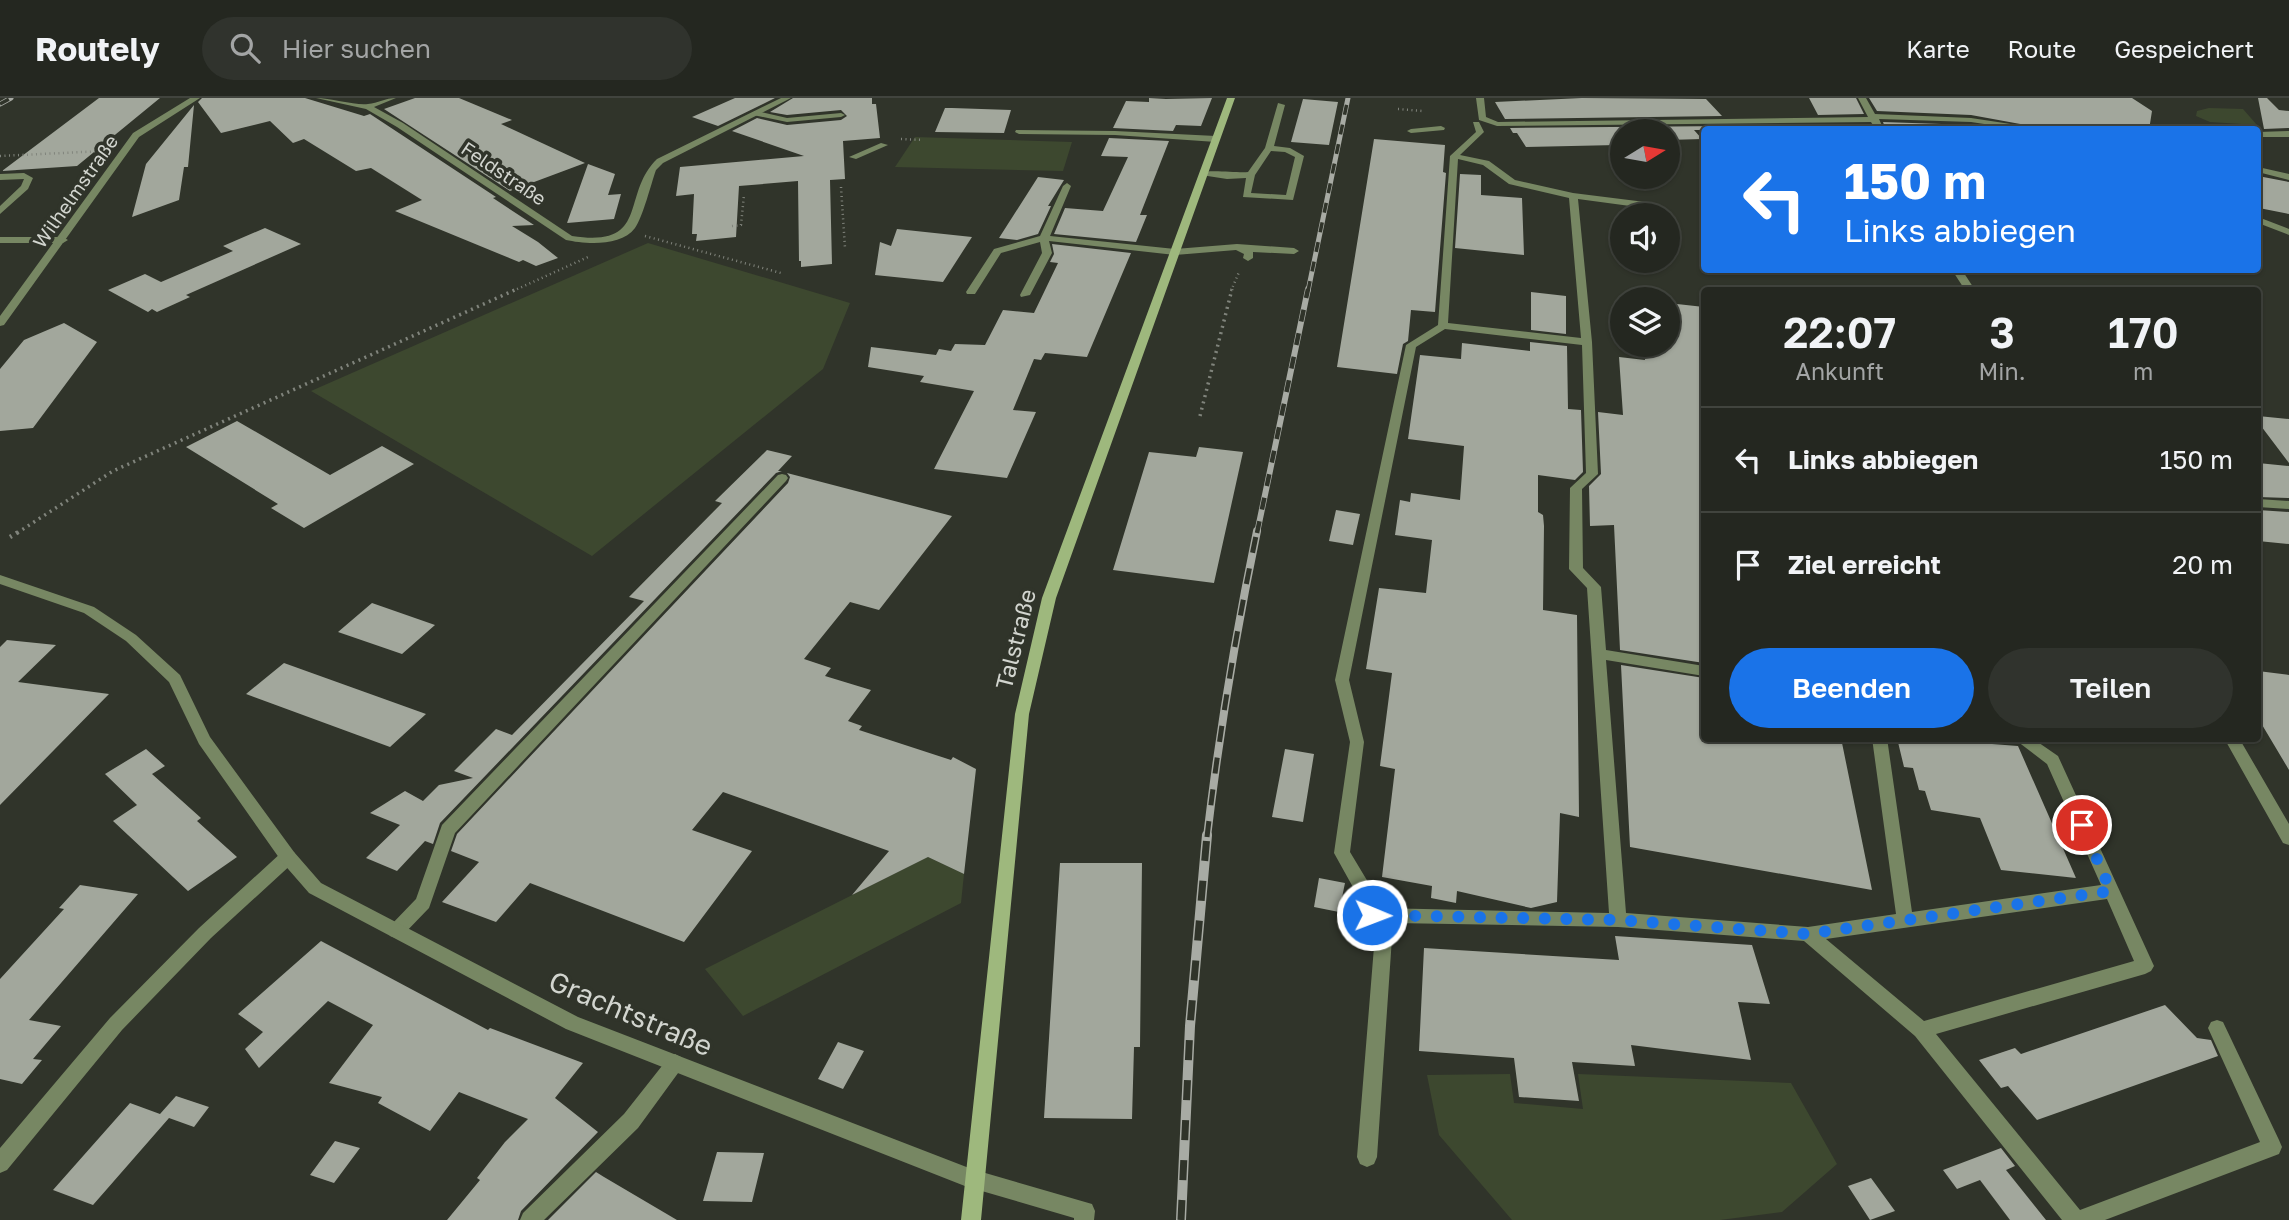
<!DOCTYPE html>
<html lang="de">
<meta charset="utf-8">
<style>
:root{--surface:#242720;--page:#30332d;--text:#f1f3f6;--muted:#a3a5a5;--line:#41443e;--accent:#1a73e8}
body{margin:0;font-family:"Golos Text",sans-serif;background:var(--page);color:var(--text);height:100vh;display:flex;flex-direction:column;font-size:26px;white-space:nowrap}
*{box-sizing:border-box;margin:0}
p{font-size:23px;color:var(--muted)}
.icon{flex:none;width:38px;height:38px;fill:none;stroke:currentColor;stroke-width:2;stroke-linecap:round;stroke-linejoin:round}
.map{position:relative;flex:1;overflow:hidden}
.panel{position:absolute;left:1701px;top:189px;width:560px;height:455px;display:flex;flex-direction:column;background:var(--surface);border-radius:7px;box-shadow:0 2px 5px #0004,0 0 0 2px var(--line)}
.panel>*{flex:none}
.top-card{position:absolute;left:1701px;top:28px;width:560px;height:147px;border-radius:7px;box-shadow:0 2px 5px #0004,0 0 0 2px var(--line);background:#1a73e8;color:#fff;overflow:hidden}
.needle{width:46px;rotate:79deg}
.tools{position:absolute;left:1610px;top:21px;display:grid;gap:14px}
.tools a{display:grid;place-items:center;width:70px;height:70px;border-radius:50%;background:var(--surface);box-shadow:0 2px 5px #0004,0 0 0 2px var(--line);font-size:35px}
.pin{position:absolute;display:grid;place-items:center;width:60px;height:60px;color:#fff;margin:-30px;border:4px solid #fff;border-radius:50%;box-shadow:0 2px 7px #0007}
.me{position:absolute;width:77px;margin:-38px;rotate:91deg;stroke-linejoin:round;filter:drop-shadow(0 0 5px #0008)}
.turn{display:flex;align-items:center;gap:24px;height:147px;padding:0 28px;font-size:32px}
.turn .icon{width:91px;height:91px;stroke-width:2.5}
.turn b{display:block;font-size:49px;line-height:60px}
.eta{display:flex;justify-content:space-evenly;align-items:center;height:119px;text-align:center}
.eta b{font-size:42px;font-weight:600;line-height:49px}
.cta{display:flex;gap:14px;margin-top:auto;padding:14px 28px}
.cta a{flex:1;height:80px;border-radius:42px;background:var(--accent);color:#fff;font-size:28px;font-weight:600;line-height:80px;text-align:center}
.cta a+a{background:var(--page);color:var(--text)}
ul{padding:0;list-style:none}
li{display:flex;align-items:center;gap:21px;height:105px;padding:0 28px;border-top:2px solid var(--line)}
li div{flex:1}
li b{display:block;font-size:26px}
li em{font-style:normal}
header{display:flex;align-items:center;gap:42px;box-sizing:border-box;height:98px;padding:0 35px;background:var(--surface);border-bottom:2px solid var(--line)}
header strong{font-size:33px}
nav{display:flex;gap:38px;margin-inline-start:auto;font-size:24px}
.search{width:490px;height:63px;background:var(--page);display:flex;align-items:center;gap:18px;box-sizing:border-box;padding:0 24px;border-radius:38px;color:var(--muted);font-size:26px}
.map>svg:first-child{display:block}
.green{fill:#3d482f}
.building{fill:#a2a79c}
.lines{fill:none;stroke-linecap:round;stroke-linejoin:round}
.path-far2{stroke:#80847c;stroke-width:2.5;stroke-dasharray:1 3.5;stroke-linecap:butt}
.path-far1{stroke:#80847c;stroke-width:3.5;stroke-dasharray:2 4.5;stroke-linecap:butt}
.path{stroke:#80847c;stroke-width:4.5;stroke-dasharray:2 5;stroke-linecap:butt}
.lane{fill:#778763;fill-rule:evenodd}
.street{fill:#778763;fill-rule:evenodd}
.secondary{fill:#9eb87d;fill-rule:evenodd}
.rail-far3-casing{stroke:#a8aba4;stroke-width:5}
.rail-far2-casing{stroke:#a8aba4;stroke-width:6}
.rail-far1-casing{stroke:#a8aba4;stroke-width:8}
.rail-casing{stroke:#a8aba4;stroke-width:10}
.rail-far3{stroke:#30342a;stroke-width:3.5;stroke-dasharray:10;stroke-linecap:butt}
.rail-far2{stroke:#30342a;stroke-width:4.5;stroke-dasharray:12;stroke-linecap:butt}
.rail-far1{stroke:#30342a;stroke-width:5;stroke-dasharray:16;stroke-linecap:butt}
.rail{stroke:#30342a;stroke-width:7;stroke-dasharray:20;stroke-linecap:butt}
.route{stroke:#1a73e8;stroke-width:12;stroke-dasharray:0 21.6}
.labels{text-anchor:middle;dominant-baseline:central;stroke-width:7;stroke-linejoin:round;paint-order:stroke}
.far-street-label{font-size:19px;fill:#d2d5cf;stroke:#30342a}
.street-label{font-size:23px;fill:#d2d5cf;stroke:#30342a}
.near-street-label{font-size:28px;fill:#d2d5cf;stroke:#30342a}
</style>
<header>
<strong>Routely</strong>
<div class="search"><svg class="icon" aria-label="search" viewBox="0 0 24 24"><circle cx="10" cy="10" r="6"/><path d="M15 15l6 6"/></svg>Hier suchen</div>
<nav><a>Karte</a><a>Route</a><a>Gespeichert</a></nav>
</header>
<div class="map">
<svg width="2289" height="1122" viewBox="0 0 2289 1122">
<rect width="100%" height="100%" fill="#30342a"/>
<path class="green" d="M2209,10L2243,11L2257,27L2210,24L2196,18L2197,13Z
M915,39L1072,44L1063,73L895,69Z
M648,145L850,205L823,271L592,458L311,293Z
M928,759L964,776L961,805L743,918L705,871Z
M1510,976L1514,1005L1583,1011L1578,976L1791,985L1837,1066L1782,1114L1720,1122H1512L1439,1037L1427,977Z"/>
<path class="building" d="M99,0H160L77,68L2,73Z
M202,0H305L364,18L370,16L496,99L493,100L534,127L512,128L538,144L558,160L536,168L523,162L519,164L395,113L422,102L371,70L356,73L304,41L293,45L270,23L221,35L198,4Z
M415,0H459L512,22L501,26L585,65L510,93L384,11Z
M735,0H775L718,28L692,19Z
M793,0H872V6H876L880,40L843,43L845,81L830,82L832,166L801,169V163H799L798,83L739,88L736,139L696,143L697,136H692L694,96L676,98L680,69L804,58L732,33L757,20L787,27L841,22L847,18L841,12L787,17L770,14Z
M1149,0L1166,1L1212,0L1201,28L1176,27L1173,33L1113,30L1126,3L1149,4Z
M1582,0L1706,1L1722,18L1505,21L1495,4Z
M1809,0H1856L1864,16L1818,17Z
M1869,0H2132L2152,13L2149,32H2053L1971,17L1877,13Z
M2258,0H2267L2279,12L2289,13V30L2264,31Z
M1303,1L1338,4L1329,47L1291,44Z
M194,7L188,69H184L179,102L132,119L146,66Z
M945,10H952L1011,12L1004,35L935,34Z
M1883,24L1971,27L2003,32H1886Z
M1730,28L1733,32H1694L1702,41L1668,42V33H1622V43H1615L1617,47L1526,49L1517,35H1513L1510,30Z
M1109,40L1169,43L1140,117H1147L1136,144L1054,136L1065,110L1103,113L1128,59L1101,58Z
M1374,41L1445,47L1443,74L1446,75L1435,214L1411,212L1408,243L1403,246L1397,276L1337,269Z
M588,66L615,76L608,97L621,96L614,121L567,125Z
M1460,76L1481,77V97L1522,100L1524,157L1455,150Z
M2258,78L2289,84V116L2259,110Z
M1038,79L1064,82L1048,108H1051L1038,136L1017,142L999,140Z
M265,130L301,146L186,197L190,199L157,214L152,211L148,214L108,192L145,176L161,184L233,153L223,148Z
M897,131L972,139L943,184L875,177L880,144L891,148Z
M1052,146L1131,155L1087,259L1045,255L1041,262L1034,261L1013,312L1036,314L1007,380L934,371L974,293L920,284L924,278L868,269L871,249L936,257L939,251L951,253L955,246L985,247L1003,212L1034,215L1058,165L1050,164L1054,156Z
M1531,194L1566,198V236L1531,232Z
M1668,205L1704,209V565L1620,552L1614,427L1590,428L1589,388L1601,376L1598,314L1623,317L1619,259L1645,262L1643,247H1668Z
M64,225L97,244L33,330L0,333V271L24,242Z
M1530,244L1567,248L1568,311L1581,312L1583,374L1575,382L1538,377V414L1543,417L1544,428L1543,512L1577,517L1579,719L1560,715L1557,804L1531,810L1457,793L1456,805L1431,800L1432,788L1382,779L1395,671L1380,668L1392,575L1366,571L1379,490L1426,495L1432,442L1395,437L1400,402L1410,404L1411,395L1460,402L1464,348L1408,341L1420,257L1461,261L1462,245L1530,253Z
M2258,318L2289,321V365L2258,324Z
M237,323L330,377L382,348L414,366L304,430L271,410L278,406L186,349Z
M1199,349L1243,354L1214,485L1113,472L1149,354L1196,359Z
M767,352L792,358L778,373H782L776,375L440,725L433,746L425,743L397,773L366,760L400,727L370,715L405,693L423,703L439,687L473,680L454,673L496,631L512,637L644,503L629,499L722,405L715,403Z
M2258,365L2289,368V400L2258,399Z
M787,375L952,418L879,512L850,504L804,561L831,570L825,578L871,592L848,623L862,628L859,632L951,662L953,659L976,671L964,776L928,759L852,797L889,753L723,694L692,732L752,753L684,844L530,785L496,824L442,804L479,764L451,753L457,736L788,385L790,379Z
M1336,412L1360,416L1353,447L1329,443Z
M2258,412L2289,414V446L2258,443Z
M372,505L435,527L402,556L338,534Z
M7,542L56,547L18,584L109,596L0,707V549Z
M284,565L309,574L426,616L390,649L246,596Z
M1621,567L1704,580V640H1841L1872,792L1630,749Z
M2258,573L2289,577V672L2258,620Z
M1897,640H1977L1979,645L2018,648L2076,780L2001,772L1980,720L1931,712L1925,693L1919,692L1913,670L1904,669Z
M146,651L165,668L152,676L201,720L197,723L237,759L188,793L113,723L137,707L105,676Z
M1285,651L1314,656L1303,724L1272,719Z
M1060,765H1142L1140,949H1134L1132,1021L1044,1020Z
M1319,780L1345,785L1339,814L1314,809Z
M80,787L138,796L29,922L61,928L33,961L42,962L22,986L0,981V881L64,811L59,810Z
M1615,838L1752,847L1770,906L1738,904L1751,962L1631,947L1635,968L1572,964L1579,1003L1519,999L1514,960L1419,953L1424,850L1619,862Z
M321,843L488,932L490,930L583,965L555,1000L598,1034L521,1113L518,1122H447L480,1082L477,1080L505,1044L528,1021L459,994L430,1033L378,1005L382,999L329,985L373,927L328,903L259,970L245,951L263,934L238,916Z
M2165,907L2197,940L2211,942L2218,958L2037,1022L2008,988L2001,990L1979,962L2015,950L2021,956Z
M838,944L864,953L843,991L818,981Z
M176,998L209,1009L194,1029L169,1020L93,1107L53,1092L130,1005L160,1016Z
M335,1043L360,1050L334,1085L310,1077Z
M2001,1050L2015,1068L2006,1072L2046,1122H2010L1980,1082L1957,1091L1943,1072Z
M717,1054L764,1055L752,1104L703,1103Z
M596,1074L604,1079L677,1122H548Z
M1871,1080L1895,1113L1870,1122L1848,1088Z"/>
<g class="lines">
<path class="path-far2" d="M1398,11L1422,13
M901,41L923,42
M0,58L104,53
M841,89L845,150
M732,128L741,127L744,97
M645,138L781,175
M513,193L588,159
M1231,193L1239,174"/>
<path class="path-far1" d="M1200,318L1232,191
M17,435L113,373L517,191"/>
<path class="path" d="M10,439L20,433"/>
<path class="lane" d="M1278,5L1285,7L1274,48L1290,50L1304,58L1293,102L1243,99L1246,80L1227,81L1201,77L1200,75C1209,71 1236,75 1248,74L1265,50ZM1271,53L1285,54L1295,59L1286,97L1251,95L1255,77Z
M756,13L787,20L841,15L845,17L841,19L787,24L753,17L752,15Z
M1473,24H1479L1484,34L1460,57L1489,63L1515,82L1573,95L1645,104L1650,107L1645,110L1578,101L1592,244L1598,376L1582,391L1583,470L1601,489L1606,552L1704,568V578L1606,562L1626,815L1808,829L1896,816L1872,640H1887L1912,814L2101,787L2047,666L2013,640H2032L2058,658L2154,868L2151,873L2145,876L1936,936L2080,1112L2260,1044L2208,930L2211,924L2217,922L2223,924L2279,1042L2282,1049L2279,1056L2105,1122H2062L1915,938L1804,843L1618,829L1393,825L1377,1059L1374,1066L1367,1069L1360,1066L1357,1059L1376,824L1366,822L1354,791L1334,755L1350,644L1335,582L1406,247L1438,227L1450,58L1476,34ZM1458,61L1483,67L1509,86L1569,100L1581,240L1448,225ZM1445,231L1582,247L1586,375L1570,390L1569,471L1587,490L1609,815L1378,810L1368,784L1350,754L1364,644L1349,582L1416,249ZM2107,801L2134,863L1924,923L1826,841Z
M1441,28L1445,30L1444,32L1411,35L1407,33L1411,31Z
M1016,32L1115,33L1216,38L1220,41L1216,44L1115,37L1019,36L1015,34Z
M2289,33V39H2258V34Z
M881,45L888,47L856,61L849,59Z
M24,75L33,80L28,91L0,116V108L21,88L24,81L0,82V76Z
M1067,85L1071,88L1050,138L1175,151L1237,146L1294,150L1299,153L1294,156L1253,154V160L1248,163L1243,160L1244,156L1236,152L1175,157L1049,143L1052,155L1030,197L1021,199L1020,197L1042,155L1040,144L1001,155L975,196H967L966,194L994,151L1040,138L1063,88Z
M2258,119L2289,131V137L2258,125Z
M0,139H63L68,142L63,145H0Z
M782,376L786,377L788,380L786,383L455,735L429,810L402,838L396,840L390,838L388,833L390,828L416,801L442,727L778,377Z
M288,752L294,754L296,759L294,764L211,840L122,932L7,1072L0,1075V1050L110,920L199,830L282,754Z
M675,956L681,959L684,965L681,971L638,1030L544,1122H520L523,1115L624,1016L669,959Z
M975,1072L1092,1106L1095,1113L1094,1122H1074V1120L968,1089L965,1082L968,1075Z"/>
<path class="street" d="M190,0H200L139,39L4,227L0,228V218L133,35Z
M316,0C331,0 357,8 368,6C378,5 385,0 396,0L374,9L403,25L572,138C651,150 620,97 657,61L781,0H791L663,65L656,72C651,86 643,119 635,130C621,149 585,146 566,142L397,29L366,11Z
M1476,0H1484L1486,19L1498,24L1868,19L1858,0H1866L1875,16L1971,20L2051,32H2024L1971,24L1879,21L1884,32H1876L1871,24L1497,28L1479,22Z
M2258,69L2289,76V82L2258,74Z
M1952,172H1962L1975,192H1965Z
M2258,401L2289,403V411L2258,409Z
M0,477L94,509L136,537L180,577L210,639L294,754L321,785L578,919L982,1075L985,1082L982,1089L975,1092L566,931L309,795L282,764L199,646L169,584L126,543L84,515L0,486Z
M2224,640H2239L2289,726V747L2283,745Z"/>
<path class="secondary" d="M1227,0H1235L1056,500L1029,616L981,1122H961L1015,616L1042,500Z"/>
<defs>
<path id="rail-far3" d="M0,6L11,0
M1308,193L1348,0"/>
<path id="rail-far2" d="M1257,435L1308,191"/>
<path id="rail-far1" d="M1207,739C1219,636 1236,534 1257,433"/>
<path id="rail" d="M1181,1122L1190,928L1207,737"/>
</defs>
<use href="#rail-far3" class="rail-far3-casing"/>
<use href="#rail-far2" class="rail-far2-casing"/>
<use href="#rail-far1" class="rail-far1-casing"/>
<use href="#rail" class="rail-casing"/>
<use href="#rail-far3" class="rail-far3"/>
<use href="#rail-far2" class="rail-far2"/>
<use href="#rail-far1" class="rail-far1"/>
<use href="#rail" class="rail"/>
</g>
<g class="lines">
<path class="route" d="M1372,817L1618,822L1808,836L2111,793L2082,727"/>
</g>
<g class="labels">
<g class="far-street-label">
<text transform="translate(504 75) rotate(34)">Feldstraße</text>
<text transform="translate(75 93) rotate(-55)">Wilhelmstraße</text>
</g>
<g class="street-label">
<text transform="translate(1015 541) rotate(-76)">Talstraße</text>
</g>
<g class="near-street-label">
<text transform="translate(631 915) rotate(23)">Grachtstraße</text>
</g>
</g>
</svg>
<div class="tools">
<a><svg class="needle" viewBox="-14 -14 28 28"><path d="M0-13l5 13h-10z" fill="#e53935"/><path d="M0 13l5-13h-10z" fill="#a3a5a5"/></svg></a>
<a><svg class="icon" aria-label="sound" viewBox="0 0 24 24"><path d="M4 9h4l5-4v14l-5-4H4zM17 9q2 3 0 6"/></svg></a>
<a><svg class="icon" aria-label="layers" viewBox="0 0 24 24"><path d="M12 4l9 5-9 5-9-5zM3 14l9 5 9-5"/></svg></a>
</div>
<div class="pin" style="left:2082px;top:727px;background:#d93025"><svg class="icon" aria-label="arrive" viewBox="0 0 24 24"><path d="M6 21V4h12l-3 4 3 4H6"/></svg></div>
<svg class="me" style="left:1372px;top:817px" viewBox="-20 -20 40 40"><circle r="17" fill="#1a73e8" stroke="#fff" stroke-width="3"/><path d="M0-11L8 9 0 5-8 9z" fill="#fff"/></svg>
<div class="top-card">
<div class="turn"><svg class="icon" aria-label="left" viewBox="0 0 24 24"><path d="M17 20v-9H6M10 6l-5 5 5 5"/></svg><div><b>150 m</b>Links abbiegen</div></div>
</div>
<section class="panel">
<div class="eta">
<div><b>22:07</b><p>Ankunft</p></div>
<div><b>3</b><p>Min.</p></div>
<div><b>170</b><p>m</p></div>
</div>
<ul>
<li><svg class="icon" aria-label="left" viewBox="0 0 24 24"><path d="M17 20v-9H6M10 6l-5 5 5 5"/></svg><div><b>Links abbiegen</b></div><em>150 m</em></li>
<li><svg class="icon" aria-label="arrive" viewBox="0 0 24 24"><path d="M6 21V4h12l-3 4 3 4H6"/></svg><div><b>Ziel erreicht</b></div><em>20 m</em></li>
</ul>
<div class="cta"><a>Beenden</a><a>Teilen</a></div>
</section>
</div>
